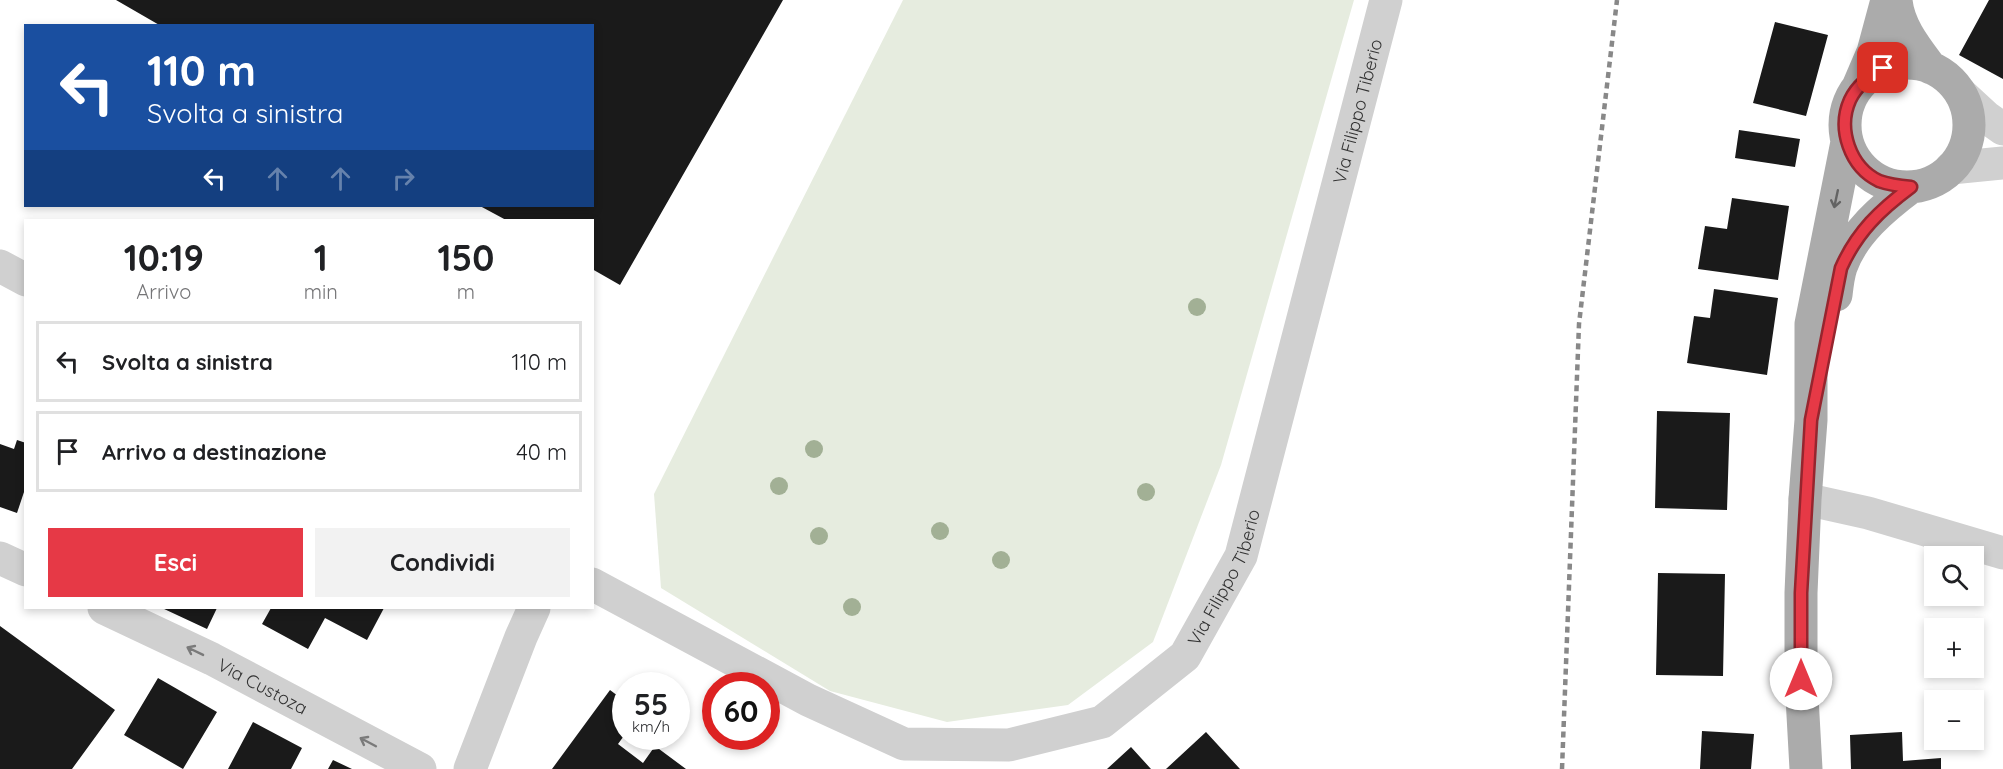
<!DOCTYPE html>
<html lang="it">
<meta charset="utf-8">
<style>
:root{--surface:#fff;--page:#f2f2f2;--text:#202124;--muted:#757577;--line:#e0e0e0;--accent:#e63946}
body{margin:0;font-family:Quicksand,sans-serif;background:var(--page);color:var(--text);height:100vh;display:flex;flex-direction:column;font-size:22px;white-space:nowrap}
*{box-sizing:border-box;margin:0}
p{font-size:20px;color:var(--muted)}
.icon{flex:none;width:33px;height:33px;fill:none;stroke:currentColor;stroke-width:2;stroke-linecap:round;stroke-linejoin:round}
.map{position:relative;flex:1;overflow:hidden}
.panel{position:absolute;left:24px;top:219px;width:570px;height:390px;display:flex;flex-direction:column;background:var(--surface);border-radius:0px;box-shadow:0 3px 9px #0003}
.panel>*{flex:none}
.top-card{position:absolute;left:24px;top:24px;width:570px;height:183px;border-radius:0px;box-shadow:0 3px 9px #0003;background:#1a4fa0;color:#fff;overflow:hidden}
.buttons{position:absolute;left:1924px;top:546px;display:grid;gap:12px}
.buttons a{display:grid;place-items:center;width:60px;height:60px;border-radius:0px;background:var(--surface);box-shadow:0 3px 9px #0003;font-size:30px}
.speed{position:absolute;left:612px;top:672px;display:flex;gap:12px;font-size:30px;font-weight:700;text-align:center}
.speed>*{display:grid;place-content:center;width:78px;height:78px;border-radius:50%;background:var(--surface);box-shadow:0 3px 9px #0003;line-height:1}
.speed small{font-size:15px;font-weight:400}
.speed .limit{border:9px solid #d22;background:#fff;color:#111}
.pin{position:absolute;display:grid;place-items:center;width:51px;height:51px;color:#fff;margin:-26px;border-radius:12px;box-shadow:0 3px 9px #0006}
.me{position:absolute;width:66px;margin:-33px;rotate:0deg;stroke-linejoin:round;filter:drop-shadow(0 0 4px #0008)}
.turn{display:flex;align-items:center;gap:21px;height:126px;padding:0 24px;font-size:27px}
.turn .icon{width:78px;height:78px;stroke-width:2.5}
.turn b{display:block;font-size:42px;line-height:51px}
.lanes{display:flex;align-items:center;height:57px;padding:0 24px;background:#0003;justify-content:center;gap:30px;direction:ltr}
.lanes .off{opacity:.35}
.eta{display:flex;justify-content:space-evenly;align-items:center;height:102px;text-align:center}
.eta b{font-size:36px;font-weight:700;line-height:42px}
.primary-button{display:flex;gap:12px;margin-top:auto;padding:12px 24px}
.primary-button a{flex:1;height:69px;border-radius:0px;background:var(--accent);color:#fff;font-size:24px;font-weight:700;line-height:69px;text-align:center}
.primary-button a+a{background:var(--page);color:var(--text)}
ul{padding:0;list-style:none}
li{display:flex;align-items:center;gap:18px;height:81px;margin:0 12px 9px;padding:0 12px;border:3px solid var(--line);border-radius:0px}
li div{flex:1}
li b{display:block;font-size:22px}
li em{font-style:normal}
.map>svg:first-child{display:block}
.green{fill:#e6ecdf}
.building{fill:#1a1a1a}
.lines{fill:none;stroke-linecap:round;stroke-linejoin:round}
.minor{stroke:#d0d0d0;stroke-width:33}
.major{stroke:#ababab;stroke-width:33}
.rail{stroke:#888;stroke-width:4.5;stroke-dasharray:6 4.5;stroke-linecap:butt}
.tree{fill:#a2b095}
.oneway{stroke:#636363}
.oneway2{stroke:#7a7a7a}
.route-casing{stroke:#96252e;stroke-width:15}
.route{stroke:#e63946;stroke-width:10}
.labels{text-anchor:middle;dominant-baseline:central;stroke-width:6;stroke-linejoin:round;paint-order:stroke}
.street-label{font-size:18px;fill:#333;stroke:#fff}
</style>
<div class="map">
<svg width="2003" height="769" viewBox="0 0 2003 769">
<rect width="100%" height="100%" fill="#fff"/>
<path class="green" d="M903,0H1354L1221,465L1153,642L1068,705L947,722L830,691L661,588L654,494Z"/>
<path class="building" d="M116,0H783L620,285L592,269V220H506L480,206H592V26H161Z
M1989,0H2003V79L1959,55Z
M1775,22L1828,35L1806,116L1753,103Z
M1739,130L1800,139L1795,167L1735,158Z
M1732,198L1789,206L1778,280L1698,269L1705,226L1727,229Z
M1714,289L1778,298L1767,375L1687,363L1694,316L1710,318Z
M1657,411L1730,413L1727,510L1655,508Z
M17,440L26,443V486L17,513L0,507V444L14,449Z
M1658,573L1725,574L1723,676L1656,675Z
M162,608H217L207,629Z
M271,608H384L367,640L325,618L308,649L262,624Z
M0,626L115,710L72,769H0Z
M158,678L217,712L183,769L124,735Z
M610,690L626,702V733L618,744L643,763L655,746L686,769H552Z
M253,722L302,748L291,769H228Z
M1702,731L1754,734L1751,769H1700Z
M1206,732L1240,769H1166Z
M1902,732L1903,761L1941,758V769H1851L1850,735Z
M1131,747L1151,769H1107Z
M333,760L352,769H328Z"/>
<g class="lines">
<g class="minor">
<path d="M1961,94L1986,117L2003,129"/>
<path d="M1951,168L2003,163"/>
<path d="M0,266L26,280"/>
<path d="M1805,499L1868,513L2003,553"/>
<path d="M0,558L26,570"/>
<path id="s1" d="M592,584L808,700L904,744L1009,745L1102,722L1185,656L1241,556L1386,0"/>
<path id="s2" d="M104,608L212,659L420,769"/>
<path d="M470,769L521,637L534,608"/>
</g>
<path class="major" d="M1896,0C1898,26 1916,48 1931,68
M1845 125a62 62 0 1 1 124 0a62 62 0 1 1-124 0Z
M1858,87L1873,52L1887,0
M1836,295C1837,286 1838,276 1841,267C1853,233 1883,208 1911,187
M1806,769L1801,679V593L1805,499L1811,420V324L1847,142"/>
<path class="rail" d="M1562,769L1579,324L1617,0"/>
</g>
<g class="tree">
<circle cx="1197" cy="307" r="9"/>
<circle cx="814" cy="449" r="9"/>
<circle cx="779" cy="486" r="9"/>
<circle cx="1146" cy="492" r="9"/>
<circle cx="940" cy="531" r="9"/>
<circle cx="819" cy="536" r="9"/>
<circle cx="1001" cy="560" r="9"/>
<circle cx="852" cy="607" r="9"/>
</g>
<defs><path id="oneway-shaft" d="M-6 0H5M1.5-3L5.5 0L1.5 3" fill="none" stroke-width="1.6" stroke-linecap="round" stroke-linejoin="round" transform="scale(1.5)"/></defs>
<use class="oneway" href="#oneway-shaft" transform="translate(1836 199) rotate(102)"/>
<g class="oneway2">
<use href="#oneway-shaft" transform="translate(195 651) rotate(-154)"/>
<use href="#oneway-shaft" transform="translate(368 742) rotate(-152)"/>
</g>
<g class="lines">
<defs>
<path id="route" d="M1801,679V593L1811,420L1841,268C1857,232 1880,210 1911,187C1900,186 1890,185 1879,181C1850,167 1837,129 1850,100C1857,85 1870,76 1883,68"/>
</defs>
<use href="#route" class="route-casing"/>
<use href="#route" class="route"/>
</g>
<g class="labels">
<g class="street-label">
<text stroke="none"><textPath href="#s1" startOffset="1232">Via Filippo Tiberio</textPath></text>
<text stroke="none"><textPath href="#s1" startOffset="746">Via Filippo Tiberio</textPath></text>
<text stroke="none"><textPath href="#s2" startOffset="177">Via Custoza</textPath></text>
</g>
</g>
</svg>
<div class="buttons">
<a><svg class="icon" aria-label="search" viewBox="0 0 24 24"><circle cx="10" cy="10" r="6"/><path d="M15 15l6 6"/></svg></a>
<a>+</a>
<a>−</a>
</div>
<div class="speed"><div>55<small>km/h</small></div><div class="limit">60</div></div>
<div class="pin" style="left:1883px;top:68px;background:#d93025"><svg class="icon" aria-label="arrive" viewBox="0 0 24 24"><path d="M6 21V4h12l-3 4 3 4H6"/></svg></div>
<svg class="me" style="left:1801px;top:679px" viewBox="-20 -20 40 40"><circle r="19" fill="#fff"/><path d="M0-13L10 11 0 6-10 11z" fill="#e63946"/></svg>
<div class="top-card">
<div class="turn"><svg class="icon" aria-label="left" viewBox="0 0 24 24"><path d="M17 20v-9H6M10 6l-5 5 5 5"/></svg><div><b>110 m</b>Svolta a sinistra</div></div>
<div class="lanes"><svg class="icon" aria-label="left" viewBox="0 0 24 24"><path d="M17 20v-9H6M10 6l-5 5 5 5"/></svg><svg class="icon off" aria-label="ahead" viewBox="0 0 24 24"><path d="M12 20V5M6 11l6-6 6 6"/></svg><svg class="icon off" aria-label="ahead" viewBox="0 0 24 24"><path d="M12 20V5M6 11l6-6 6 6"/></svg><svg class="icon off" aria-label="right" viewBox="0 0 24 24"><path d="M7 20v-9h11M14 6l5 5-5 5"/></svg></div>
</div>
<section class="panel">
<div class="eta">
<div><b>10:19</b><p>Arrivo</p></div>
<div><b>1</b><p>min</p></div>
<div><b>150</b><p>m</p></div>
</div>
<ul>
<li><svg class="icon" aria-label="left" viewBox="0 0 24 24"><path d="M17 20v-9H6M10 6l-5 5 5 5"/></svg><div><b>Svolta a sinistra</b></div><em>110 m</em></li>
<li><svg class="icon" aria-label="arrive" viewBox="0 0 24 24"><path d="M6 21V4h12l-3 4 3 4H6"/></svg><div><b>Arrivo a destinazione</b></div><em>40 m</em></li>
</ul>
<div class="primary-button"><a>Esci</a><a>Condividi</a></div>
</section>
</div>
